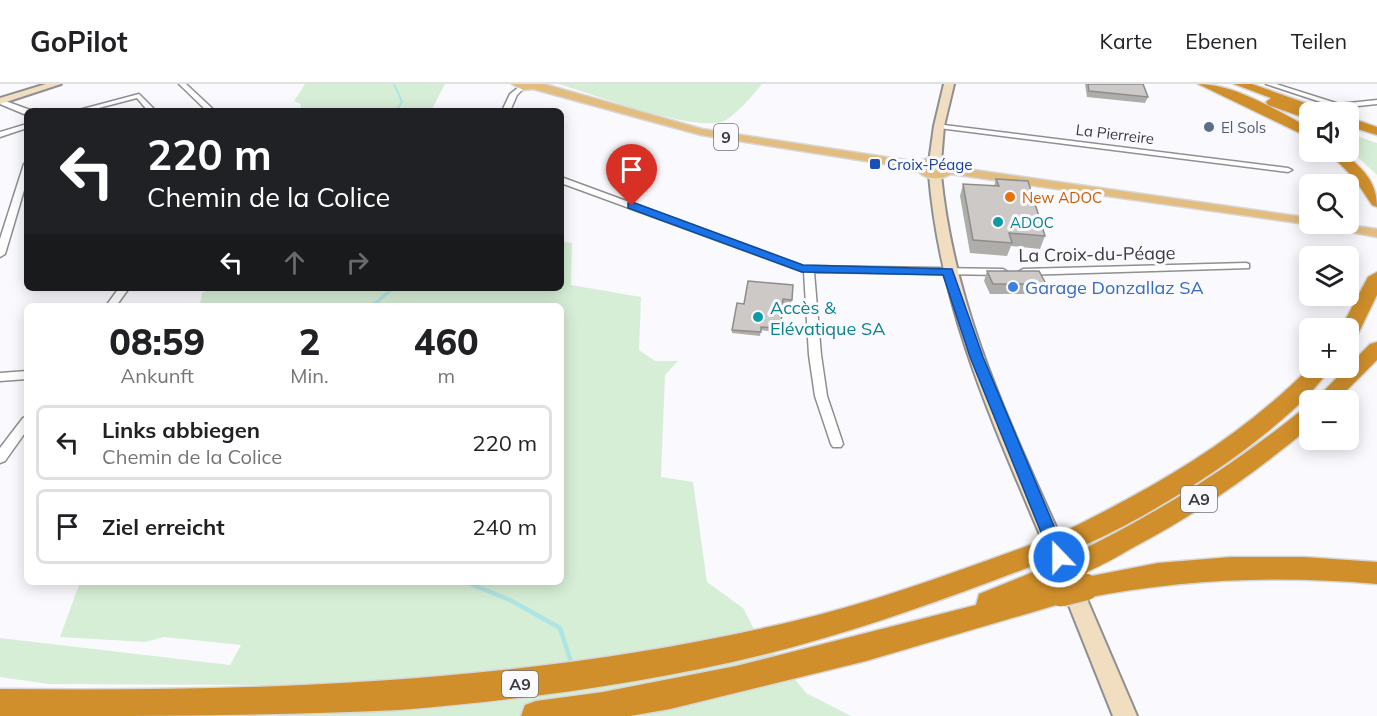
<!DOCTYPE html>
<html lang="de">
<meta charset="utf-8">
<style>
:root{--surface:#fff;--page:#f2f2f2;--text:#202124;--muted:#757577;--line:#e0e0e0}
body{margin:0;font-family:Mulish,sans-serif;background:var(--page);color:var(--text);height:100vh;display:flex;flex-direction:column;font-size:22px;white-space:nowrap}
*{box-sizing:border-box;margin:0}
p{font-size:20px;color:var(--muted)}
.icon{flex:none;width:33px;height:33px;fill:none;stroke:currentColor;stroke-width:2;stroke-linecap:round;stroke-linejoin:round}
.map{position:relative;flex:1;overflow:hidden}
.side{position:absolute;left:24px;top:219px;width:540px;height:282px;display:flex;flex-direction:column;background:var(--surface);border-radius:9px;box-shadow:0 3px 15px #0003}
.side>*{flex:none}
.guide{position:absolute;left:24px;top:24px;width:540px;height:183px;border-radius:9px;box-shadow:0 3px 15px #0003;background:#202124;color:#fff;overflow:hidden}
.tools{position:absolute;left:1299px;top:18px;display:grid;gap:12px}
.tools a{display:grid;place-items:center;width:60px;height:60px;border-radius:9px;background:var(--surface);box-shadow:0 3px 15px #0003;font-size:30px}
.pin{position:absolute;display:grid;place-items:center;width:51px;height:51px;color:#fff;margin:-62px -26px;border-radius:50% 50% 50% 0;rotate:-45deg;box-shadow:0 0 6px #0007}
.pin .icon{rotate:45deg}
.me{position:absolute;width:66px;margin:-33px;rotate:338deg;stroke-linejoin:round;filter:drop-shadow(0 0 4px #0008)}
.turn{display:flex;align-items:center;gap:21px;height:126px;padding:0 24px;font-size:27px}
.turn .icon{width:78px;height:78px;stroke-width:2.5}
.turn b{display:block;font-size:42px;line-height:51px}
.lanes{display:flex;align-items:center;height:57px;padding:0 24px;background:#0003;justify-content:center;gap:30px;direction:ltr}
.lanes .off{opacity:.35}
.eta{display:flex;justify-content:space-evenly;align-items:center;height:102px;text-align:center}
.eta b{font-size:36px;font-weight:800;line-height:42px}
ul{padding:0;list-style:none}
li{display:flex;align-items:center;gap:18px;height:75px;margin:0 12px 9px;padding:0 12px;border:3px solid var(--line);border-radius:9px}
li div{flex:1}
li b{display:block;font-size:22px}
li em{font-style:normal}
header{display:flex;align-items:center;gap:36px;box-sizing:border-box;height:84px;padding:0 30px;background:var(--surface);border-bottom:2px solid var(--line)}
header strong{font-size:28px}
nav{display:flex;gap:33px;margin-inline-start:auto;font-size:21px}
.map>svg:first-child{display:block}
.green{fill:#d6eed6}
.lines{fill:none;stroke-linecap:round;stroke-linejoin:round}
.stream-far2{stroke:#aee5e4;stroke-width:2}
.stream-far1{stroke:#aee5e4;stroke-width:3}
.stream{stroke:#aee5e4;stroke-width:4.5}
.street-casing{stroke:#8f8f93;stroke-width:3}
.secondary-casing{stroke:#8f8f93;stroke-width:4}
.primary-casing{stroke:#d7d7d8;stroke-width:3}
.highway-casing{stroke:#d7d7d8;stroke-width:3}
.street{fill:#fff;fill-rule:evenodd}
.secondary{fill:#f1ddbf;fill-rule:evenodd}
.primary{fill:#e3bc80;fill-rule:evenodd}
.highway{fill:#d08f2b;fill-rule:evenodd}
.highway-bridge-casing{stroke:#d7d7d8;stroke-width:30;stroke-linecap:butt}
.highway-bridge{stroke:#d08f2b;stroke-width:27}
.wall{fill:#afadaa}
.building{fill:#ccc9c6;stroke:#8f8d8b;stroke-width:1.5}
.route{fill:#1a73e8;stroke:#114b97;stroke-width:1.5}
.service-dot{fill:#5c6f8a;stroke:#fafafe;stroke-width:2}
.transit-dot{fill:#1a4fb4;stroke:#fafafe;stroke-width:2}
.food-dot{fill:#e8710a;stroke:#fafafe;stroke-width:2}
.culture-dot{fill:#0f9aa8;stroke:#fafafe;stroke-width:2}
.shop-dot{fill:#3f7fe0;stroke:#fafafe;stroke-width:2}
.labels{text-anchor:middle;dominant-baseline:central;stroke-width:6;stroke-linejoin:round;paint-order:stroke}
.far-service-label{font-size:15px;fill:#4e5e75;stroke:#fafafe;text-anchor:start}
.far-street-label{font-size:15px;fill:#39393b;stroke:#fafafe}
.far-transit-label{font-size:15px;fill:#164399;stroke:#fafafe;text-anchor:start}
.far-food-label{font-size:15px;fill:#c56008;stroke:#fafafe;text-anchor:start}
.far-culture-label{font-size:15px;fill:#0d838f;stroke:#fafafe;text-anchor:start}
.shield{fill:#fafafe;stroke:#737376;stroke-width:1.5}
.shield-label{font-size:16px;font-weight:bold;fill:#39393b}
.street-label{font-size:18px;fill:#39393b;stroke:#fafafe}
.shop-label{font-size:18px;fill:#366cbe;stroke:#fafafe;text-anchor:start}
.culture-label{font-size:18px;fill:#0d838f;stroke:#fafafe;text-anchor:start}
</style>
<header>
<strong>GoPilot</strong>
<nav><a>Karte</a><a>Ebenen</a><a>Teilen</a></nav>
</header>
<div class="map">
<svg width="1377" height="632" viewBox="0 0 1377 632">
<rect width="100%" height="100%" fill="#fafafe"/>
<path class="green" d="M305,0H445L431,27H300L301,20L294,17Z
M558,0H762C754,10 733,35 721,38C686,46 596,11 558,0Z
M1348,49L1377,59V91L1349,65Z
M561,157L572,159L571,201L641,213L639,266L655,277H678L665,291L661,393L693,398L707,498L743,524L753,543L806,609L851,632H277L285,601L48,600L0,593V554L230,581L241,561L164,553L145,558L60,553L80,498H561V222H200L202,209L212,204H561Z"/>
<g class="lines">
<path class="stream-far2" d="M394,0L402,18L396,27"/>
<path class="stream-far1" d="M372,222L393,204"/>
<path class="stream" d="M466,498L512,517L560,544L572,581"/>
<defs>
<path id="street" d="M179,0H186L215,27H207Z
M1266,0H1276L1339,20L1377,16V20L1339,24Z
M519,3L524,4L517,11L510,27H502L510,10Z
M139,10L156,27H148L137,14L87,27H75Z
M0,15L30,26V27H27V30H24L0,20Z
M27,40V44L0,53V48Z
M936,40L1288,84L1292,86L1288,88L939,44H936Z
M24,80H27V96L5,170L0,173V155Z
M561,93L803,182L1003,185L1008,188L1003,191L814,188L821,271L827,312L843,360L841,363H833L831,360L815,312L809,271L804,188L561,99Z
M1246,179L1249,180V184L1023,191L1018,188L1023,185Z
M119,204H129L116,222H106Z
M27,287V295L0,297V289Z
M27,333V346L5,377L0,379V364L23,334Z"/>
<path id="secondary" d="M46,0H61L0,20V14Z
M944,0H954L944,42L941,78L935,81L929,78L934,42Z
M935,88L941,91C955,231 1012,343 1068,470L1065,476L1058,478L1051,476L1048,470C995,343 941,231 929,91Z
M1070,490L1077,493L1080,499L1137,632H1113L1060,499L1063,493Z"/>
<path id="primary" d="M512,0H544L702,45L918,78C930,72 944,72 953,83L1310,134V140H1342L1377,145V153L1313,141L951,90C939,97 925,96 916,85L701,51L533,5L523,6ZM930,81L942,85L933,87L927,83Z"/>
<path id="highway" d="M1198,0C1236,0 1277,27 1310,44V54Z
M1234,0H1252L1331,28H1310V35L1305,34L1268,21L1266,18L1271,14Z
M1348,33L1377,43V51L1348,42Z
M1328,68H1343C1361,84 1377,96 1377,123L1372,121L1354,94Z
M1377,188V211L1358,250L1348,256V244H1341L1368,193Z
M1377,258V276L1337,316H1315L1370,260Z
M1310,283L1330,284C1291,346 1135,445 1066,468L1057,465L1053,458L1057,451C1150,406 1237,357 1310,283Z
M1310,324V343C1255,389 1197,430 1134,463C1115,474 1096,485 1076,492L1067,489L1063,481L1067,473C1152,433 1229,384 1302,326Z
M1044,456L1053,460L1057,467L1053,474C967,507 882,539 793,563C665,597 531,615 399,626C266,632 133,632 0,632V605C266,608 530,599 790,538C877,518 960,486 1044,456Z
M1231,473H1304L1377,478V500C1278,491 1182,495 1085,514L1076,511L1072,503L1076,495L1158,479Z
M1053,480L1062,483L1066,491L1063,498L1070,501L1074,509L1070,517L866,577L670,625L630,632H521L525,621L536,617L603,608L736,582L976,521L979,510Z"/>
</defs>
<use href="#street" class="street-casing"/>
<use href="#secondary" class="secondary-casing"/>
<use href="#primary" class="primary-casing"/>
<use href="#highway" class="highway-casing"/>
<use href="#street" class="street"/>
<use href="#secondary" class="secondary"/>
<use href="#primary" class="primary"/>
<use href="#highway" class="highway"/>
<defs>
<path id="highway-bridge" d="M1044,467L1066,458
M1053,491L1076,481
M1061,509L1085,503"/>
</defs>
<use href="#highway-bridge" class="highway-bridge-casing"/>
<use href="#highway-bridge" class="highway-bridge"/>
</g>
<path class="wall" d="M1085,0H1143L1148,13L1145,19L1087,13Z
M996,95L1045,152L1040,165L1011,162L1007,172L970,169L960,112L963,100L994,102Z
M987,187L1046,200L1042,210H990L984,197Z
M748,197L792,216L791,219H783L780,244L776,243L775,248L761,246L760,252L732,249V246L744,220Z"/>
<path class="building" d="M1088,0H1143L1148,13L1089,7Z
M996,95L1028,97L1045,152L1009,149L1012,159L973,156L963,100L999,102Z
M987,187H1039L1046,200H993Z
M748,197L793,201L792,216L783,215L781,240H776L775,244L761,243V248L732,246L737,219L744,220Z"/>
<path class="route" d="M628,119H635L803,181L952,185L983,273L1067,473L1065,478H1053L1051,473L970,273L943,191L802,188L628,124Z"/>
<circle class="service-dot" cx="1209" cy="43" r="6"/>
<rect class="transit-dot" x="869" y="74" width="12" height="12" rx="3"/>
<circle class="food-dot" cx="1010" cy="113" r="6"/>
<g class="culture-dot">
<circle cx="998" cy="138" r="6"/>
<circle cx="758" cy="233" r="6"/>
</g>
<circle class="shop-dot" cx="1013" cy="203" r="6"/>
<g class="labels">
<g class="far-service-label">
<text x="1221" y="43">El Sols</text>
</g>
<g class="far-street-label">
<text transform="translate(1115 50) rotate(7)">La Pierreire</text>
</g>
<g class="far-transit-label">
<text x="887" y="80">Croix-Péage</text>
</g>
<g class="far-food-label">
<text x="1022" y="113">New ADOC</text>
</g>
<g class="far-culture-label">
<text x="1010" y="138">ADOC</text>
</g>
<g class="shield">
<rect x="714" y="40" width="24" height="26" rx="4.5"/>
<rect x="1181" y="402" width="36" height="26" rx="4.5"/>
<rect x="502" y="587" width="36" height="26" rx="4.5"/>
</g>
<g class="shield-label">
<text x="726" y="53">9</text>
<text x="1199" y="415">A9</text>
<text x="520" y="600">A9</text>
</g>
<g class="street-label">
<text transform="translate(1097 170) rotate(-1)">La Croix-du-Péage</text>
</g>
<g class="shop-label">
<text x="1025" y="203">Garage Donzallaz SA</text>
</g>
<g class="culture-label">
<text x="770" y="223">Accès &amp;<tspan x="770" dy="21">Elévatique SA</tspan></text>
</g>
</g>
</svg>
<div class="tools">
<a><svg class="icon" aria-label="sound" viewBox="0 0 24 24"><path d="M4 9h4l5-4v14l-5-4H4zM17 9q2 3 0 6"/></svg></a>
<a><svg class="icon" aria-label="search" viewBox="0 0 24 24"><circle cx="10" cy="10" r="6"/><path d="M15 15l6 6"/></svg></a>
<a><svg class="icon" aria-label="layers" viewBox="0 0 24 24"><path d="M12 4l9 5-9 5-9-5zM3 14l9 5 9-5"/></svg></a>
<a>+</a>
<a>−</a>
</div>
<div class="pin" style="left:632px;top:122px;background:#d93025"><svg class="icon" aria-label="arrive" viewBox="0 0 24 24"><path d="M6 21V4h12l-3 4 3 4H6"/></svg></div>
<svg class="me" style="left:1059px;top:473px" viewBox="-20 -20 40 40"><circle r="17" fill="#1a73e8" stroke="#fff" stroke-width="3"/><path d="M0-11L8 9 0 5-8 9z" fill="#fff"/></svg>
<div class="guide">
<div class="turn"><svg class="icon" aria-label="left" viewBox="0 0 24 24"><path d="M17 20v-9H6M10 6l-5 5 5 5"/></svg><div><b>220 m</b>Chemin de la Colice</div></div>
<div class="lanes"><svg class="icon" aria-label="left" viewBox="0 0 24 24"><path d="M17 20v-9H6M10 6l-5 5 5 5"/></svg><svg class="icon off" aria-label="ahead" viewBox="0 0 24 24"><path d="M12 20V5M6 11l6-6 6 6"/></svg><svg class="icon off" aria-label="right" viewBox="0 0 24 24"><path d="M7 20v-9h11M14 6l5 5-5 5"/></svg></div>
</div>
<section class="side">
<div class="eta">
<div><b>08:59</b><p>Ankunft</p></div>
<div><b>2</b><p>Min.</p></div>
<div><b>460</b><p>m</p></div>
</div>
<ul>
<li><svg class="icon" aria-label="left" viewBox="0 0 24 24"><path d="M17 20v-9H6M10 6l-5 5 5 5"/></svg><div><b>Links abbiegen</b><p>Chemin de la Colice</p></div><em>220 m</em></li>
<li><svg class="icon" aria-label="arrive" viewBox="0 0 24 24"><path d="M6 21V4h12l-3 4 3 4H6"/></svg><div><b>Ziel erreicht</b></div><em>240 m</em></li>
</ul>
</section>
</div>
